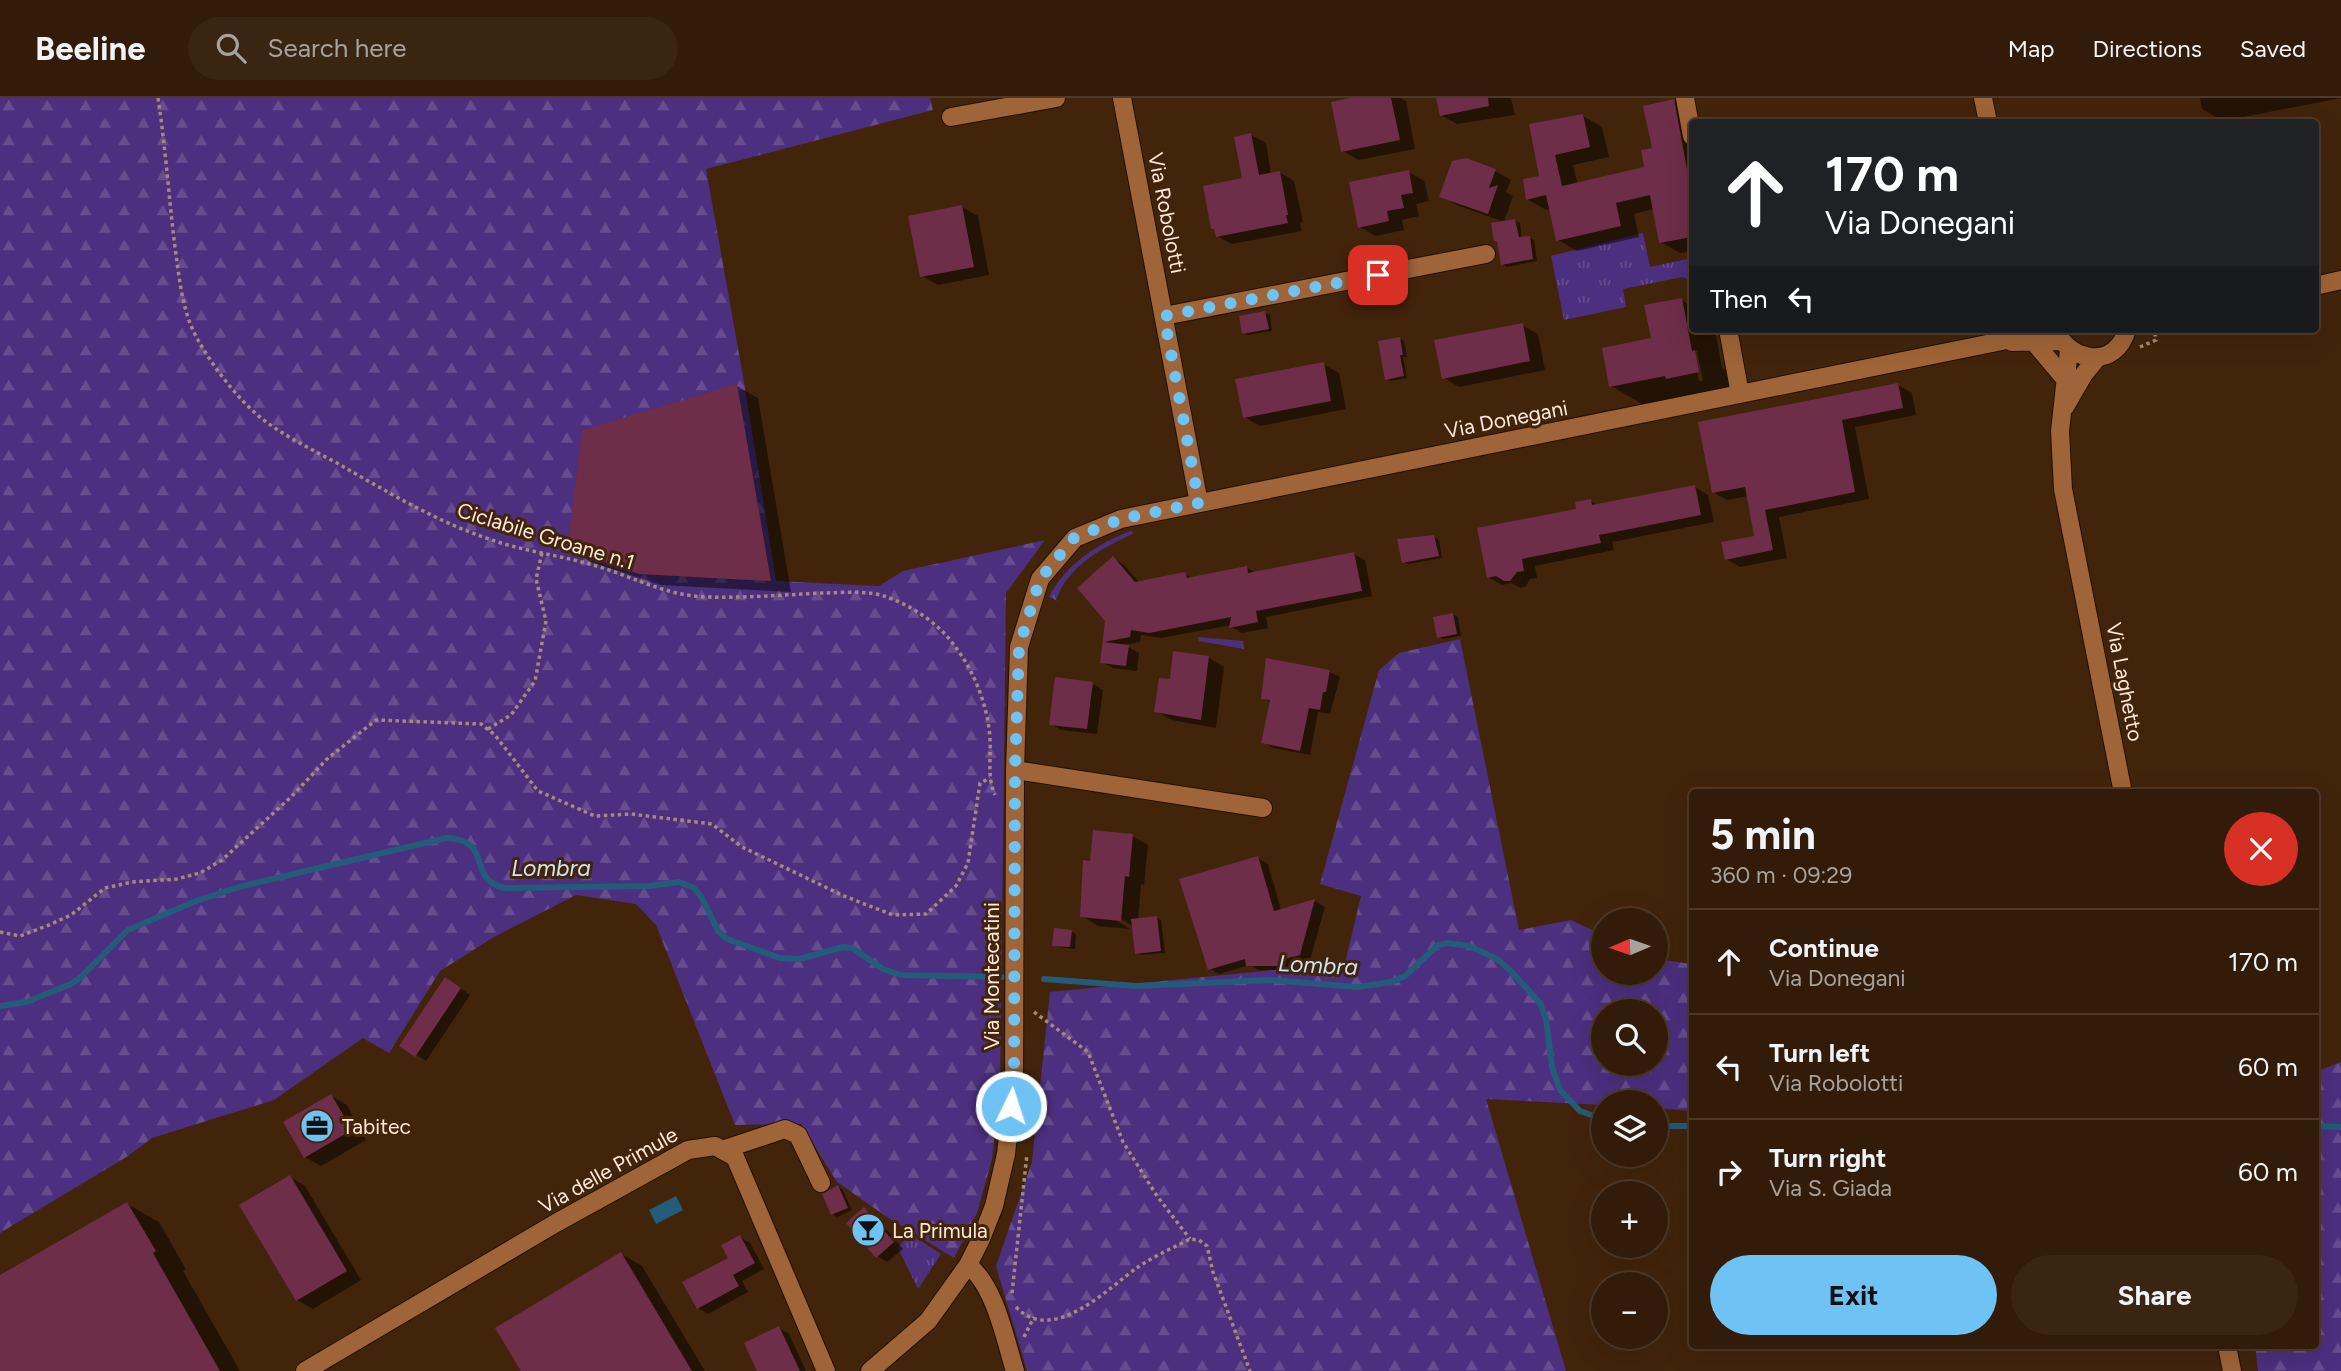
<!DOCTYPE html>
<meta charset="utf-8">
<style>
:root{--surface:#321b08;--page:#3a2412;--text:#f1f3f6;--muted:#a8a19c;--line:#4d3929;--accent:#6fc2f4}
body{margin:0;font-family:Figtree,sans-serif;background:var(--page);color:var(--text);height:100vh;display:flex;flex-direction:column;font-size:26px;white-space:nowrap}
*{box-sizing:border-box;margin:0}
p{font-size:23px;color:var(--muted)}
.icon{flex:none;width:38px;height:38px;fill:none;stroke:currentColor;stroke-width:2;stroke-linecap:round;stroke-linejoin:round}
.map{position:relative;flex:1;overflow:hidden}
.drawer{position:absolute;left:1689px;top:691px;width:630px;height:560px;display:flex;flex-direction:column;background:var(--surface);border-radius:7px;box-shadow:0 7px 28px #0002,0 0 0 2px var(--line)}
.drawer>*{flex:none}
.guide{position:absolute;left:1689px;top:21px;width:630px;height:214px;border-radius:7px;box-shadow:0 7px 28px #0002,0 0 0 2px var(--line);background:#202124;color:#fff;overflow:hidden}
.needle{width:46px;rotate:268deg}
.tools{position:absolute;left:1591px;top:810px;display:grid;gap:14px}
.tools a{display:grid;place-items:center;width:77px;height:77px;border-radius:50%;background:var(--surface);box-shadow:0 7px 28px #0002,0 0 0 2px var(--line);font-size:35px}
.pin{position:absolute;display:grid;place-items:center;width:60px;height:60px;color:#fff;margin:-30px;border-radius:14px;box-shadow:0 4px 10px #0006}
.me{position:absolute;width:77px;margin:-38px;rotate:4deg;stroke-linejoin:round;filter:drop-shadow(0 0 5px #0008)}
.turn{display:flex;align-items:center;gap:24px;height:147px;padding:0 21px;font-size:32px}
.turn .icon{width:91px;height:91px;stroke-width:2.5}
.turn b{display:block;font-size:49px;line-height:60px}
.then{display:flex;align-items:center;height:66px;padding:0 21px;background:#0003;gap:14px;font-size:26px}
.round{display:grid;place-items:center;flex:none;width:74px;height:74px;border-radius:37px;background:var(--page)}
.summary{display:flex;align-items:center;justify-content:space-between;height:119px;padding:0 21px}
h1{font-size:42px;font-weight:700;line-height:52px}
.button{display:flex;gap:14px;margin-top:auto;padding:14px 21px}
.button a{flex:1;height:80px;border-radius:42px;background:var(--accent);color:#111;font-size:28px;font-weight:700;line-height:80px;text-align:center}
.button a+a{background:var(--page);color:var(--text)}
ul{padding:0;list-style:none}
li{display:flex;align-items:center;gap:21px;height:105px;padding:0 21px;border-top:2px solid var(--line)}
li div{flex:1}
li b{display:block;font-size:26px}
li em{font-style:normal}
header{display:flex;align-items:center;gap:42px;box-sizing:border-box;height:98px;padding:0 35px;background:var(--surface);border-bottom:2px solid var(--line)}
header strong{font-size:33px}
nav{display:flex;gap:38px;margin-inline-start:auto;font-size:24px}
.search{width:490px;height:63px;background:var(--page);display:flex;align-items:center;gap:18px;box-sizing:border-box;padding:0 24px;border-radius:38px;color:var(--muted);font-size:26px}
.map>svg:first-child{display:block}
.grass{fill:url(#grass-tufts)}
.forest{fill:url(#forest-firs);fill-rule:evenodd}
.water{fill:#235b7a}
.shadow{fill:#0007;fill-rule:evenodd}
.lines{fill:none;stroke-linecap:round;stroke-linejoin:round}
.stream{stroke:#235b7a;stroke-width:6}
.building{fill:#6e2d48}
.minor-casing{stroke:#221003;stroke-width:20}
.path{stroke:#a48b78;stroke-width:3.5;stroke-dasharray:3.5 3.5;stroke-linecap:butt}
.minor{stroke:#9f6437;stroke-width:18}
.route{stroke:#6fc2f4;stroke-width:12;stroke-dasharray:0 21.6}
.labels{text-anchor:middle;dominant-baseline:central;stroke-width:6;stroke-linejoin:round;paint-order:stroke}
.street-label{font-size:21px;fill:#fee9db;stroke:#42240b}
.poi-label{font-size:21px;fill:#fee9db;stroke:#42240b;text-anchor:start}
.water-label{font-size:23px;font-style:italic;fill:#cce3f2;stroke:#42240b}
</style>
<header>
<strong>Beeline</strong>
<div class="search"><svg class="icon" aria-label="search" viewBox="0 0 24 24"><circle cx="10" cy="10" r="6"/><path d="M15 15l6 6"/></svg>Search here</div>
<nav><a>Map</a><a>Directions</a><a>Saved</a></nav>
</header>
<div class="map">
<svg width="2341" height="1273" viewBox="0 0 2341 1273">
<defs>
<pattern id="grass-tufts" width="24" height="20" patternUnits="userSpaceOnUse" patternTransform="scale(1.75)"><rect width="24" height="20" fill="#4c2f7e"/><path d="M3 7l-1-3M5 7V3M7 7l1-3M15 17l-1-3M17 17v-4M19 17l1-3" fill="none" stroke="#674d90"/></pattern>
<pattern id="forest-firs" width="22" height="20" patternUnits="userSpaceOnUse" patternTransform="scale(1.75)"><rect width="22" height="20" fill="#4c2f7e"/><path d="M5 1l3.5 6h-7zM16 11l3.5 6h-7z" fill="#674d90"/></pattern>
</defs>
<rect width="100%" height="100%" fill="#42240b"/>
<path class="grass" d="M1643,135L1650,169L1692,160V183L1682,179L1623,191L1626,209L1564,222L1551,158Z
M1131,433L1134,435C1100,452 1071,465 1056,501L1058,503L1049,499C1065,467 1098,445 1131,433Z
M1198,539L1243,543L1244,551L1199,543Z
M909,1135L941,1156L918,1191L898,1150Z"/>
<path class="forest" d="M0,0H930L933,12L706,71L744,284L776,483L879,488L903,473L1045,442L1006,495L1000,990L992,1061L977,1115L954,1160L884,1117L837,1084L801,1026L735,1027L656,827L636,806L576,797L494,839L440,873L389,955L363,940L274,1002L152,1040L128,1058L0,1135Z
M1460,541L1519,832L1571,822L1603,837V875H1656V861L1692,866V1013L1656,1010V1004H1603V1007L1486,1001L1566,1273H1027L996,1168L1032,1064L1050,894L1345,865L1361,798L1320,786L1379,572L1399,555ZM1603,914H1656V966H1603Z
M2341,964V1273H2258L2255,1248H2315V974Z"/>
<path class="water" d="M676,1098L683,1112L656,1126L649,1112Z"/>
<path class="shadow" d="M1359,0H1400L1406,3L1415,51L1358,62L1342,52Z
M1438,0H1511L1515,17L1457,26L1441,17Z
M2200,0H2341L2223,23L2202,11Z
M1673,3L1693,14L1692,153L1680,155L1661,144L1654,111L1634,116L1639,139L1577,153L1558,142L1551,111L1546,112L1527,101L1541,79L1531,27L1583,18L1602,29L1609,59L1573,67L1578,87L1646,70Z
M1251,37L1266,45L1271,76L1279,74L1294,83L1303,124L1300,125L1302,133L1232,146L1217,138L1244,82Z
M1495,73L1511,82L1506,94L1513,98L1504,124L1457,107L1441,98Z
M1409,74L1424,83L1429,103L1416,106L1419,118L1402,122L1404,132L1375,138L1360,129Z
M962,109L978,118L989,177L938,187L922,178Z
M1515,123L1520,125L1522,141L1529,139L1534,142L1537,163L1507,169L1502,166Z
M1681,202L1692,208V231H1715L1722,270L1726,272L1730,292L1699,298L1695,296L1642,306L1611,288L1653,242ZM1693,253H1697L1703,283H1699Z
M1265,215L1270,217L1272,233L1248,237L1244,235Z
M1522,227L1538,236L1545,272L1459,289L1443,279Z
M1399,240L1404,243L1407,259H1403L1407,280L1391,283L1387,281Z
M1323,266L1339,275L1346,311L1260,328L1244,319Z
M1898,287L1912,295L1916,317L1855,329L1869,401L1779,419L1787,460L1740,469L1726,461L1756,439L1748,398L1727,402L1713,394Z
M737,288L758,300L791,494L661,487L591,464L569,451Z
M1695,389L1708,397L1714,424L1612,444L1614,452L1535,468L1537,480L1530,481L1526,488L1521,490L1511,485L1502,487L1488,479L1591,403L1599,408Z
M1434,439L1439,442L1442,460L1408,466L1404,464Z
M1354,456L1365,462L1372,498L1266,519L1268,530L1242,535L1231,529L1232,527L1161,540L1141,537L1140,544L1125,547L1139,555L1137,573L1113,570L1102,564L1114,461L1124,467L1140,485L1185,476L1194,481L1247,470L1256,475Z
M1453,516L1458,519L1461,538L1443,541L1439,539Z
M1208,559L1224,569L1216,630L1172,622L1156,613L1171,583Z
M1268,562L1330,574L1340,579L1330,616L1318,614L1310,657L1273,650L1263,644L1271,604L1263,600Z
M1093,586L1103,592L1097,636L1061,632L1051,626Z
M1132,738L1148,747L1144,787L1141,786L1138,822L1157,820L1161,822L1165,855L1141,857L1137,854L1134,829L1115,817L1113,820L1130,831L1098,828L1082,818L1092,765Z
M1258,760L1268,766L1281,812L1315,803L1325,809L1310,862L1293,867L1294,872H1258L1250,867L1219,876L1209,870Z
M1071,833L1076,836L1075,851L1059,849L1054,847Z
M456,887L470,897L426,963L401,947Z
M331,998L347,1007L366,1042L321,1068L305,1059Z
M290,1079L305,1088L361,1182L313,1211L297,1202Z
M838,1089L842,1091L852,1112L837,1119L833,1116Z
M127,1106L159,1124L186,1171L183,1173L240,1273H0V1179Z
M864,1111L874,1117L903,1151L887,1164L877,1158Z
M740,1139L750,1145L764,1171L742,1183L748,1194L708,1216L698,1210L730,1160Z
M621,1156L642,1168L705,1273H523Z
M779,1230L789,1236L806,1273H759Z"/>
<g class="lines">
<path class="stream" d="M1044,881L1136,888L1269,882L1358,889L1392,884L1405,878L1438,847L1448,845L1469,848L1497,861L1510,872L1540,905L1546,921L1552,969L1560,992L1580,1013L1603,1021
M0,908L26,904L71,886L81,879L128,832L196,803L239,789L446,740C495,742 465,780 504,790L649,788L679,784L694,790L702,800L718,833L727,841L780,860L799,861L843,849L852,850L883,871L900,877L1002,879
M1656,1028H1692
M2315,1028L2341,1029"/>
</g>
<path class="building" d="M1350,0H1391L1400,42L1341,54L1331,4Z
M1436,0H1488L1489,8L1440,18Z
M1674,1L1692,98V139L1659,145L1650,97L1616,105L1621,128L1556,143L1546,97L1526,102L1523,81L1539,78L1529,26L1583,16L1590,49L1555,57L1562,88L1644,69L1641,52L1652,50L1643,8Z
M1251,35L1259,77L1280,73L1288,117H1286L1288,125L1216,139L1214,131H1211L1203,88L1242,80L1234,39Z
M1466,60L1496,71L1489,90L1498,87L1488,116L1439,99L1452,63Z
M1409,72L1413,95L1401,97L1404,110L1387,113L1389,123L1358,130L1349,84Z
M962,107L974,169L920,179L908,118Z
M1515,121L1519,139L1530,138L1533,161L1501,167L1497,143H1494L1491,125Z
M1682,200L1692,253L1695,252L1699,274L1666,281L1665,278L1609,289L1602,250L1651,240L1644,207Z
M1265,213L1269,231L1242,236L1239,218Z
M1523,225L1530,263L1442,281L1434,242Z
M1400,239L1403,257H1400L1404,278L1385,282L1378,243Z
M1324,264L1331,303L1243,320L1235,281Z
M1898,285L1903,310L1842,322L1855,394L1765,412L1773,452L1725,462L1721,444L1754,438L1745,389L1712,395L1698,324Z
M737,286L771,483L639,476L567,452L582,332Z
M1695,387L1701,417L1599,437L1601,445L1522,461L1524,473L1517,474L1510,483H1504L1496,478L1487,480L1477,430L1576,411L1575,404L1591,401L1592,407Z
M1434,437L1439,458L1402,465L1397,441Z
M1354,454L1362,493L1256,513L1258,524L1229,530L1231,519L1149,535L1131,532L1130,539L1104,544L1129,547L1126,568L1100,565L1105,523L1077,490L1113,458L1135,484L1185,474L1187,480L1247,468L1248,475Z
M1453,515L1457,536L1437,540L1433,519Z
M1173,553L1209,558L1201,622L1154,614L1159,580L1170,581Z
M1266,560L1330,572L1326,594H1323L1320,612L1309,610L1300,653L1261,645L1270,602L1261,601Z
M1055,579L1093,584L1087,631L1049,627Z
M1093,732L1133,736L1129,779L1125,778L1121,823L1080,819L1083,762L1090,763Z
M1258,758L1274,813L1315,801L1300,857L1284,861L1285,868H1246L1245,861L1208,872L1179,781Z
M1157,818L1161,853L1135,856L1131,821Z
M1054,830L1072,832L1070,849L1052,848Z
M445,879L461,890L415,959L399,948Z
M331,996L352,1032L304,1060L283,1024Z
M290,1077L347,1173L296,1203L239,1107Z
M838,1087L848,1110L831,1117L822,1096Z
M127,1104L156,1153L153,1155L220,1273H0V1177Z
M864,1109L894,1144L876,1160L846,1125Z
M740,1137L755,1165L733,1177L739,1188L697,1211L682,1184L728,1160L721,1147Z
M621,1154L692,1273H521L495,1230Z
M779,1228L800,1273H757L744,1245Z"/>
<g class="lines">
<defs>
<path id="minor" d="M1122,0L1199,405
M1685,0L1692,38
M1983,0L1988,24
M951,19L1056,0
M2315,188L2341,182
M1164,218L1486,156
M1728,231L1740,296
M2055,231C2070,266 2117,271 2127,231
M2012,244L2060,243
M2034,244L2065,281
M2069,252L2060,333L2063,391L2123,695
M2065,309L2084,276L2098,259
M1015,672L1263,710
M722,1052L785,1031L798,1037L821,1085
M968,1167C995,1188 1005,1241 1015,1273
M2227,1248L2232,1273
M305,1273L556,1125L688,1052L715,1048L735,1059L826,1273
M870,1273L928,1223L968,1167L981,1141L994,1108L1006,1056L1014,984L1015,672L1019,549L1040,481L1075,440L1121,421L2002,243L2033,231"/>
</defs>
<use href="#minor" class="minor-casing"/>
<path class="path" d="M158,0C166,52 169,104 176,157C180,185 183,216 198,242C214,270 236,299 261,320C284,338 311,351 337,365C386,393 435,423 489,441C522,453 559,457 593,467C632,478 666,498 707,499C745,500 783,497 821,495C841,495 864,492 884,498C905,505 927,518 943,534C969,561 988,603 990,641C991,660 987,680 995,697
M2140,249L2156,242L2154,231
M488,631L511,617L535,583L546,523L536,481L542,455
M0,834L20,838L49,827L71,817L105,790L132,784L177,781L200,775L222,762L291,699L327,661L376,622L481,626L495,637L538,693L595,718L631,716L712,726L742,749L844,798L893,817L926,816L956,788L968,765L980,685L990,680
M1034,914L1088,954L1123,1044L1157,1098L1190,1141
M1012,1195L1027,1056
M1016,1209C1053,1248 1108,1190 1138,1169C1154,1158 1173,1150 1190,1141L1199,1142L1207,1148L1213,1174L1250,1273
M1024,1239L1034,1219"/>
<use href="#minor" class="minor"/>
</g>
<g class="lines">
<path class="route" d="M1011,1008L1014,984L1015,672L1019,549L1040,481L1074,440L1121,421L1199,405L1164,218L1378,177"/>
</g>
<defs>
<symbol id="office-disc" viewBox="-11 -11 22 22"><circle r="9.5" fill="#6fc2f4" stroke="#42240b"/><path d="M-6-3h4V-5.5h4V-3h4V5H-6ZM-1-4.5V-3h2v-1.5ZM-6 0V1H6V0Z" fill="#111"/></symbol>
<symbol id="bar-disc" viewBox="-11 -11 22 22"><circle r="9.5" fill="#6fc2f4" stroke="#42240b"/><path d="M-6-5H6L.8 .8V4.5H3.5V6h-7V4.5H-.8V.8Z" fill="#111"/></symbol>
</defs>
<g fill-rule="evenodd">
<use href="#office-disc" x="298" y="1009" width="38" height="38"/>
<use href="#bar-disc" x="849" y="1113" width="38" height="38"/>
</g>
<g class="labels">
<g class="street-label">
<text transform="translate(1167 115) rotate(79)">Via Robolotti</text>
<text transform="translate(1506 321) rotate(-11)">Via Donegani</text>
<text transform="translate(546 438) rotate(17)">Ciclabile Groane n.1</text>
<text transform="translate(2125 584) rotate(79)">Via Laghetto</text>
<text transform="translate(991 878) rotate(-90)">Via Montecatini</text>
<text transform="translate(608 1072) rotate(-29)">Via delle Primule</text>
</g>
<g class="poi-label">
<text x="342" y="1028">Tabitec</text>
<text x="892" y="1132">La Primula</text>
</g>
<g class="water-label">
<text x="551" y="770">Lombra</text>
<text transform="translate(1318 867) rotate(3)">Lombra</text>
</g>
</g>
</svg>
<div class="tools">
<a><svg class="needle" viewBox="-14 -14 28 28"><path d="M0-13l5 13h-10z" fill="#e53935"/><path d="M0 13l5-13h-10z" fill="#a8a19c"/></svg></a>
<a><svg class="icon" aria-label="search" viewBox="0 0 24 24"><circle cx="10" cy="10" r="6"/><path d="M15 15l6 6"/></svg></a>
<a><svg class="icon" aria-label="layers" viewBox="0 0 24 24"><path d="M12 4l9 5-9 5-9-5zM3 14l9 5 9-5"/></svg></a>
<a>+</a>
<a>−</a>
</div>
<div class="pin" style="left:1378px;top:177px;background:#d93025"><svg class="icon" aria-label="arrive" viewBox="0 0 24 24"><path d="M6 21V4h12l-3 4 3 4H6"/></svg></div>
<svg class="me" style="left:1011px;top:1008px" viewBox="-20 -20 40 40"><circle r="17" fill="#6fc2f4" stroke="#fff" stroke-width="3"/><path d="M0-11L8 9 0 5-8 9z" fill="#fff"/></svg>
<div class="guide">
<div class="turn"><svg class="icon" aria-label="ahead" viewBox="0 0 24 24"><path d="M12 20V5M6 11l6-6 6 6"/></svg><div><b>170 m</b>Via Donegani</div></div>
<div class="then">Then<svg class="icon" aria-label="left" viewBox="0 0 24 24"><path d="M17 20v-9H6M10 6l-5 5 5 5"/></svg></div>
</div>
<section class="drawer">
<div class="summary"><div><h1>5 min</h1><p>360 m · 09:29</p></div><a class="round" style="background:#d93025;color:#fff"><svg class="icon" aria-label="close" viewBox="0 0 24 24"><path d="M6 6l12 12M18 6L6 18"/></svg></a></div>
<ul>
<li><svg class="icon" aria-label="ahead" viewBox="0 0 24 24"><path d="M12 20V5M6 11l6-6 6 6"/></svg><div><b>Continue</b><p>Via Donegani</p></div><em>170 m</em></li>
<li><svg class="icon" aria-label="left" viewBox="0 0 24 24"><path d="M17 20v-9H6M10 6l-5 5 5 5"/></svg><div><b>Turn left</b><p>Via Robolotti</p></div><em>60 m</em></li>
<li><svg class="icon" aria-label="right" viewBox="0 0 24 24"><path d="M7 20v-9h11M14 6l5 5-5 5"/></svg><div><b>Turn right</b><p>Via S. Giada</p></div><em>60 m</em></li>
</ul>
<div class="button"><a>Exit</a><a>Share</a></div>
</section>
</div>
